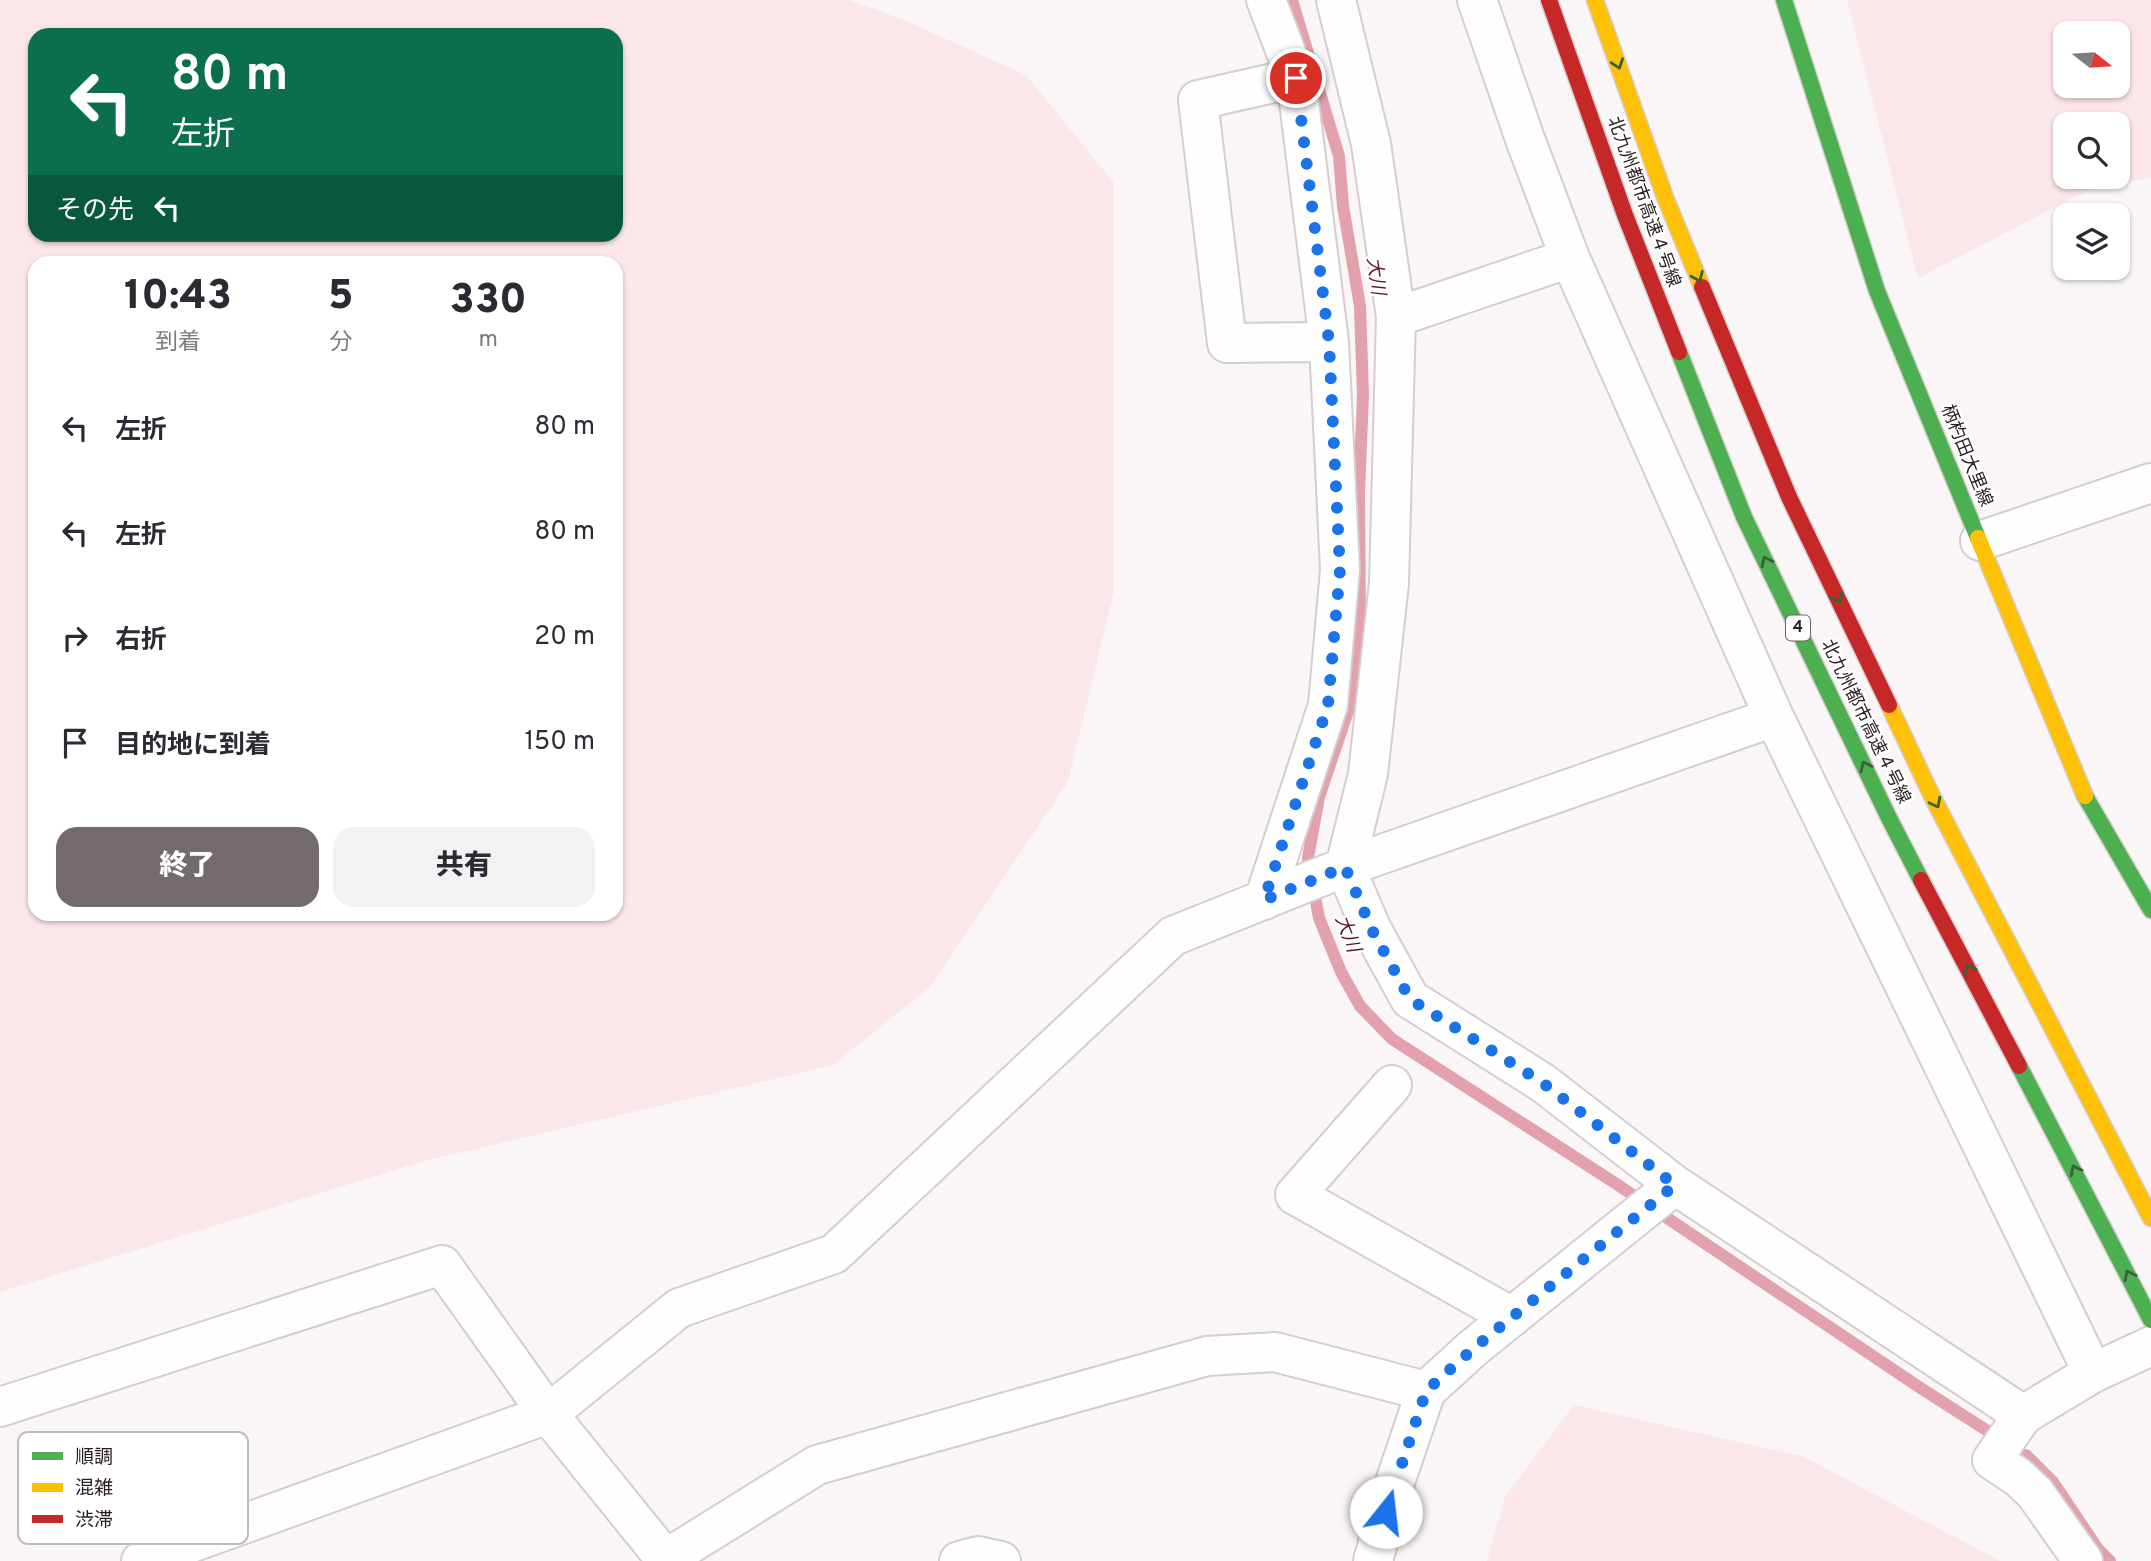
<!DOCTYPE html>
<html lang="ja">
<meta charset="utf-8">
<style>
:root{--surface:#fff;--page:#f2f2f3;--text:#2b2b33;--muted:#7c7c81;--accent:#736a6b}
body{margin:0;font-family:Overpass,"Noto Sans JP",sans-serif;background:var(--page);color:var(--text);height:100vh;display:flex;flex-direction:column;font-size:26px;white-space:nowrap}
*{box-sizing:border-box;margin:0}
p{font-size:23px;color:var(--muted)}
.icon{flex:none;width:38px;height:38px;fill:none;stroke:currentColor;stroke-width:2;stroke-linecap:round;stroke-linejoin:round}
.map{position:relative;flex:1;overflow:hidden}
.details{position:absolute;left:28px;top:256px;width:595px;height:665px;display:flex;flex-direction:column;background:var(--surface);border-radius:21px;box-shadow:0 2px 5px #0004}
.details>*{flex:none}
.banner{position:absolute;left:28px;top:28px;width:595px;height:214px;border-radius:21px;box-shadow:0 2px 5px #0004;background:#0b6e4f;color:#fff;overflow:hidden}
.needle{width:46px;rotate:107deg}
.buttons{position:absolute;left:2053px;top:21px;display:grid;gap:14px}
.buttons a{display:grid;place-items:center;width:77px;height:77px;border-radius:14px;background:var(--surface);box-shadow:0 2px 5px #0004;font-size:35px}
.pin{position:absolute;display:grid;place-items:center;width:60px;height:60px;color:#fff;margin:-30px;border:4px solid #fff;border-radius:50%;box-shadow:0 2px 7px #0007}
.me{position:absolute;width:77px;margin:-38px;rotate:16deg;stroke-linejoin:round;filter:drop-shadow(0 0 5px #0008)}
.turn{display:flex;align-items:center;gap:24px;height:147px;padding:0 28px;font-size:32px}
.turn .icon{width:91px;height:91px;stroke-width:2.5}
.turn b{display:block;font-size:49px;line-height:60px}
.then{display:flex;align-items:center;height:66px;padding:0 28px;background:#0003;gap:14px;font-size:26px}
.eta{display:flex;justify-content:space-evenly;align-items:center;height:119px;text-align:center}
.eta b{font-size:42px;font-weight:800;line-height:49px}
.button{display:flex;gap:14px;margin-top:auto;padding:14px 28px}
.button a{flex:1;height:80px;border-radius:21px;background:var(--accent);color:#fff;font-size:28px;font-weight:800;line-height:80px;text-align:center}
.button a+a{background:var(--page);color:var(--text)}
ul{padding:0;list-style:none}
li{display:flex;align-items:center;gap:21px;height:105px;padding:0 28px}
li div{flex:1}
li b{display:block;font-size:26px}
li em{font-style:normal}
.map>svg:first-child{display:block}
.green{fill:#fbe6e9;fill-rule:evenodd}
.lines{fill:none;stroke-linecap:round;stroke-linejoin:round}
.stream{stroke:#e2a1ac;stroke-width:12}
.street-casing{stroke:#d5cdce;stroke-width:42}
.fast-casing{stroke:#d5cdce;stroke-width:19}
.slow-casing{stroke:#d5cdce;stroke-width:19}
.jam-casing{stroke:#d5cdce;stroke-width:19}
.street{stroke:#fefefe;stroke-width:38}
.fast{stroke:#4caf50;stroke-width:16}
.slow{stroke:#ffc107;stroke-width:16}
.jam{stroke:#c62828;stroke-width:16}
.oneway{stroke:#396036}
.route{stroke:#1a73e8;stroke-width:12;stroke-dasharray:0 21.6}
.labels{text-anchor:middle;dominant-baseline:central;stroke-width:5;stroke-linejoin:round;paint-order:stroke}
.shield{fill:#fff;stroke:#6a6263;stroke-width:2}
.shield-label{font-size:16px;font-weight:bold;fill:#2a1f20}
.street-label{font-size:18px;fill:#2a1f20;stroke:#fff}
.water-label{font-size:19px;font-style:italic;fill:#64142b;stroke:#fff}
.key{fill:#fff;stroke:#bfbcbc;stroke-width:2}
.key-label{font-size:19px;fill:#2a1f20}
</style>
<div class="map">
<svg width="2151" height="1561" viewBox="0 0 2151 1561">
<rect width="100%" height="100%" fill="#faf5f6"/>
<path class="green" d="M0,0H850L906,21L1026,75L1114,183V591L1068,782L930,987L833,1065L424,1161L0,1292ZM35,35H616V234H35ZM35,262H616V914H35Z
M1847,0H2151V178L2090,189L1918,278ZM2065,33H2118V86H2065ZM2065,124H2118V177H2065Z
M1574,1405L1804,1457L2000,1561H1487L1505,1497Z"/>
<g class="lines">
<path class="stream" d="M1292,0L1339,156L1343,206L1360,306L1363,395L1359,493L1360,627L1348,711L1319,797L1308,858L1319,918L1341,972L1360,1006L1392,1039L1615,1183L1919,1387L1994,1435
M2026,1455L2053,1482L2098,1549L2110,1561"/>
<defs>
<path id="street" d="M1266,0L1296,78L1329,342L1227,343L1198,100L1296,78
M1336,0L1371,144L1396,317L1389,583L1368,774L1345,867L1372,930L1410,999L1543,1083L1675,1185L2023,1415
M1477,0L1525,139L1570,258L1774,717L2093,1373
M1396,317L1570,258
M1980,541L2151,483
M1264,900L1328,705L1340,570L1329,342
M1392,1085L1295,1195L1512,1317
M0,1407L442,1265L548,1414L667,1561
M666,1559L817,1465L1207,1356L1275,1352L1426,1391
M141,1561L548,1414L679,1308L834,1254L1173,936L1345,867L1774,717
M959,1561L978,1556L1001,1561
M1373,1561L1393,1488L1426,1391L1473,1348L1675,1185
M2083,1561L2035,1493L2018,1477L1992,1460L2023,1415L2093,1373L2151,1346"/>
<path id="fast" d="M1784,0L1877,291L1978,538
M1679,352L1744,517L1889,818L1921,880
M2085,796L2151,910
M2019,1066L2151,1320"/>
<path id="slow" d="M1595,0L1665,197L1702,287
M1978,538L2085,796
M1889,705L1932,796L2151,1218"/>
<path id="jam" d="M1549,0L1625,215L1679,352
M1702,287L1789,497L1889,705
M1921,880L2019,1066"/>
</defs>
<use href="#street" class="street-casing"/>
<use href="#fast" class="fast-casing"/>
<use href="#slow" class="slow-casing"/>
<use href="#jam" class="jam-casing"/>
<use href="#street" class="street"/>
<use href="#fast" class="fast"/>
<use href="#slow" class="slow"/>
<use href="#jam" class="jam"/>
</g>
<defs><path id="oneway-chevron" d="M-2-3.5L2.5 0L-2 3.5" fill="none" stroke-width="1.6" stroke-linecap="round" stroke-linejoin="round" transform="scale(1.75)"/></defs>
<g class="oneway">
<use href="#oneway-chevron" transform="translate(1618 64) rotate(71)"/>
<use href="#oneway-chevron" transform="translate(1698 277) rotate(67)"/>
<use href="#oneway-chevron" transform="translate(1766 561) rotate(-116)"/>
<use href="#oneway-chevron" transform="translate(1838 598) rotate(64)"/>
<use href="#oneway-chevron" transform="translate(1865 766) rotate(-116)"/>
<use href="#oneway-chevron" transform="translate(1936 803) rotate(63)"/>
<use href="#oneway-chevron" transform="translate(1969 969) rotate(-118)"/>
<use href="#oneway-chevron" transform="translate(2075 1170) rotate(-118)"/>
<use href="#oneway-chevron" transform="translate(2129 1275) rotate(-116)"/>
</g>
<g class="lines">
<path class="route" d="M1296,78L1329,342L1340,570L1328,705L1264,900L1345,867L1372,930L1410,999L1543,1083L1675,1185L1474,1348L1426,1391L1386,1512"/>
</g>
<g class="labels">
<rect class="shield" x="1786" y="615.5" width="24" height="25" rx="5"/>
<g class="shield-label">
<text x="1798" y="628">4</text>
</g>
<g class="street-label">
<text transform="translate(1643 202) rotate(70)">北九州都市高速４号線</text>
<text transform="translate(1966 456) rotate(68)">柄杓田大里線</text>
<text transform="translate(1865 722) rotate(64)">北九州都市高速４号線</text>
</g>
<g class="water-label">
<text transform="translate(1375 276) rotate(82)">大川</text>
<text transform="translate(1347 934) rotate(69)">大川</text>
</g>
</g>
<rect x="18" y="1432" width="230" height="112" rx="10" class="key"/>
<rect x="32" y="1452" width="31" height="8" fill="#4caf50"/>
<rect x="32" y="1483" width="31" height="9" fill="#ffc107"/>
<rect x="32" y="1515" width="31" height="8" fill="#c62828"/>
<g class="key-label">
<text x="75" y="1463">順調</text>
<text x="75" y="1494">混雑</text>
<text x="75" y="1526">渋滞</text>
</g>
</svg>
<div class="buttons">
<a><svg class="needle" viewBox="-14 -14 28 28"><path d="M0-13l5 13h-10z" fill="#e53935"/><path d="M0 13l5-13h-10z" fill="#7c7c81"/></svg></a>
<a><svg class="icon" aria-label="search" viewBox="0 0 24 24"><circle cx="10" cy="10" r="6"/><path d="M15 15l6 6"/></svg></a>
<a><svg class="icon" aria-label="layers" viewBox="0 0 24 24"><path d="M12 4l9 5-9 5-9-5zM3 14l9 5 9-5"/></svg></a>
</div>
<div class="pin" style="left:1296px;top:78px;background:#d93025"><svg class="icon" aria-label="arrive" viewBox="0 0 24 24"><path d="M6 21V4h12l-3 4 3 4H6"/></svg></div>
<svg class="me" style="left:1386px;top:1512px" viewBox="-20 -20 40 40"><circle r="19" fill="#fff"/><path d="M0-13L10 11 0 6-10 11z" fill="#1a73e8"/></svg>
<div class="banner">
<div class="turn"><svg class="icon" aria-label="left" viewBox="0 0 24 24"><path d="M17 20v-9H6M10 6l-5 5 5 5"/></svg><div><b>80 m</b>左折</div></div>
<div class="then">その先<svg class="icon" aria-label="left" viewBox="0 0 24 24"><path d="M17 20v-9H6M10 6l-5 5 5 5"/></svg></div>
</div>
<section class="details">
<div class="eta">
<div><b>10:43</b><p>到着</p></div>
<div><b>5</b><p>分</p></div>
<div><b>330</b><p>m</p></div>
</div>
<ul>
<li><svg class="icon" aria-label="left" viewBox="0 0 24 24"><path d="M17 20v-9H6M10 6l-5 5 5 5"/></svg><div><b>左折</b></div><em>80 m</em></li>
<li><svg class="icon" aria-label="left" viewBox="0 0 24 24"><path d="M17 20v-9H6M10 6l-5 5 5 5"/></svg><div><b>左折</b></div><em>80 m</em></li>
<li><svg class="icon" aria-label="right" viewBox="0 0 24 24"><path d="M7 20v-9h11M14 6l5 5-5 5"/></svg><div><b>右折</b></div><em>20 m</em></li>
<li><svg class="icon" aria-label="arrive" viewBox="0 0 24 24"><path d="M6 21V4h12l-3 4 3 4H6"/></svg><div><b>目的地に到着</b></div><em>150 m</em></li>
</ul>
<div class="button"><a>終了</a><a>共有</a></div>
</section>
</div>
